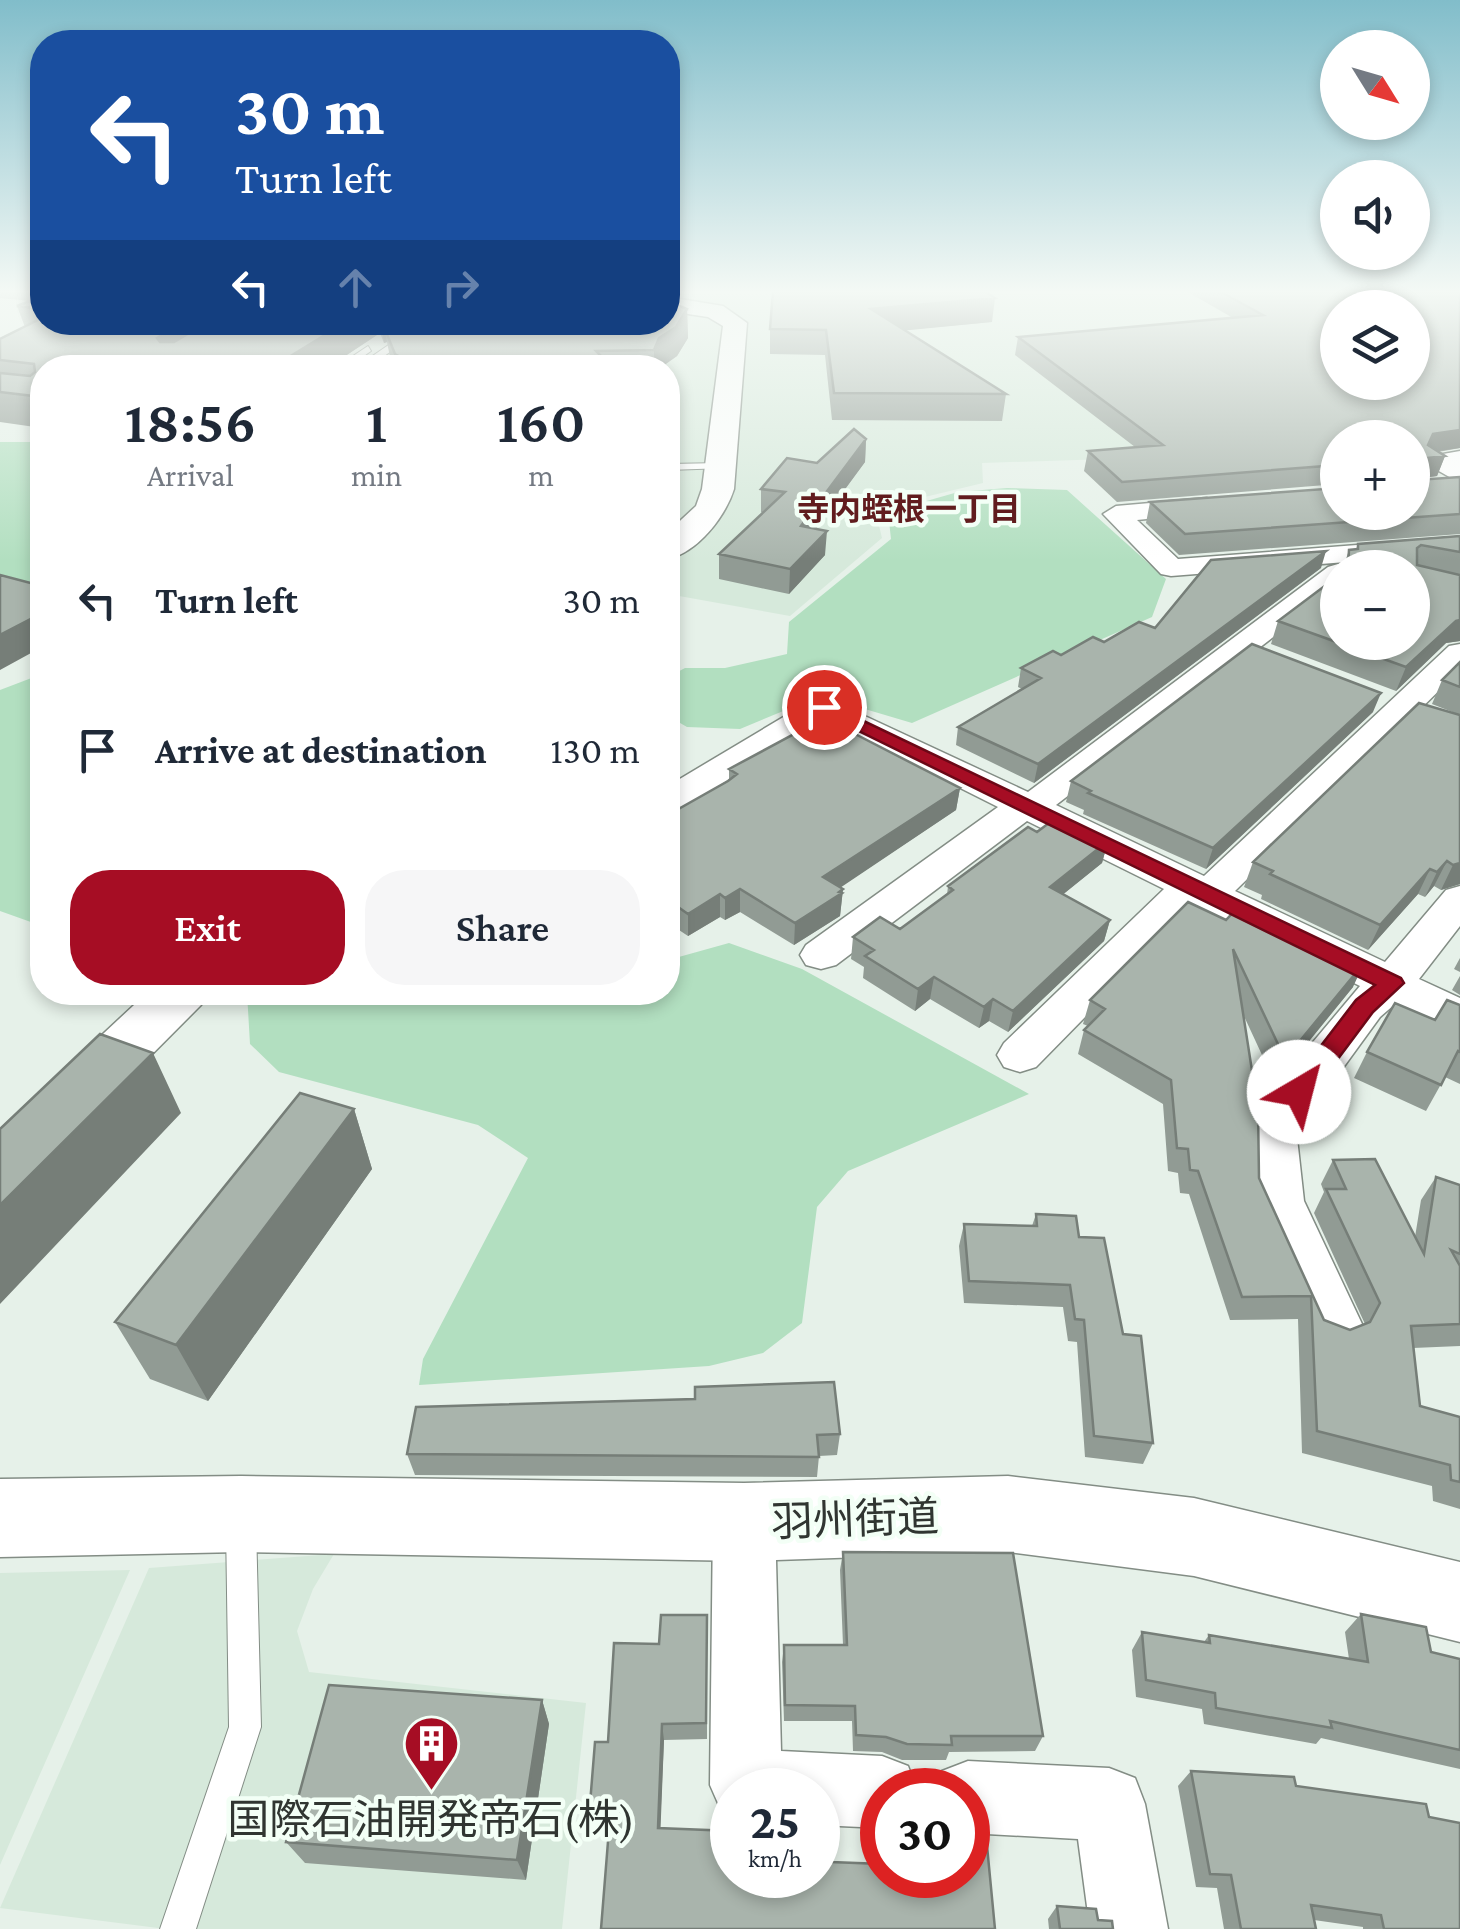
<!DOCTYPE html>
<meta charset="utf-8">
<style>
:root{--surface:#fff;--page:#f6f6f7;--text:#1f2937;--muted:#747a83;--accent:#a60d24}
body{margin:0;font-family:"Crimson Pro","Noto Sans JP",serif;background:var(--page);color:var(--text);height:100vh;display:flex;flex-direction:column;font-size:38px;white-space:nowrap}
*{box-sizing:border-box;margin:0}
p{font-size:32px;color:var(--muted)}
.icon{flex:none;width:55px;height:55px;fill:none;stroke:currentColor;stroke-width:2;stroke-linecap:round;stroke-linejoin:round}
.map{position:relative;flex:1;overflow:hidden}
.sheet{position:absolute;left:30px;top:355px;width:650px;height:650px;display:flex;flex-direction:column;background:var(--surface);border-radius:40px;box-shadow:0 5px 15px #0003}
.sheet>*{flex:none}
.guide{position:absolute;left:30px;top:30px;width:650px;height:305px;border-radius:40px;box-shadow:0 5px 15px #0003;background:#1a4fa0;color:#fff;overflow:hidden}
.needle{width:65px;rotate:127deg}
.buttons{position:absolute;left:1320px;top:30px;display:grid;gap:20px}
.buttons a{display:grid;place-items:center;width:110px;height:110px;border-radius:50%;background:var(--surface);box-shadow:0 5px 15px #0003;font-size:50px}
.speed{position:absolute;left:710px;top:1768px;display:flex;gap:20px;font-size:50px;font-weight:700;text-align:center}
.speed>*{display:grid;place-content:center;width:130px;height:130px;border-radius:50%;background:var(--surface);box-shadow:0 5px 15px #0003;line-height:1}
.speed small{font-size:25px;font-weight:400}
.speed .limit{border:15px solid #d22;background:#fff;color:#111}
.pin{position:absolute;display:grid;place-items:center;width:85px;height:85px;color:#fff;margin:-42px;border:5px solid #fff;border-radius:50%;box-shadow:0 2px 10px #0007}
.me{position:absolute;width:110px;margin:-55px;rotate:37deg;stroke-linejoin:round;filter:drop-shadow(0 0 8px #0008)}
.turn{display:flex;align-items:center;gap:35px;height:210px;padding:0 40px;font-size:45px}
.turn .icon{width:130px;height:130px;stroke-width:2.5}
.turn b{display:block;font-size:70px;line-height:85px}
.lanes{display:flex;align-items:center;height:95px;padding:0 40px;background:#0003;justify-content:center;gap:50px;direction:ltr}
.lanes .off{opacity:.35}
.eta{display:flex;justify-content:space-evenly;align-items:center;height:170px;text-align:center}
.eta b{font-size:60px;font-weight:600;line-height:70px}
.action{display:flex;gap:20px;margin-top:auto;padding:20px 40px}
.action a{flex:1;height:115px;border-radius:40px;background:var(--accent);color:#fff;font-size:40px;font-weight:600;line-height:115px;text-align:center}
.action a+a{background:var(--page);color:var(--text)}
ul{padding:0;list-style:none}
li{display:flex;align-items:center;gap:30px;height:150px;padding:0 40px}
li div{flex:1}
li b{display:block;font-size:38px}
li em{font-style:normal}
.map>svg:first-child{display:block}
.built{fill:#d6e9db;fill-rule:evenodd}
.green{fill:#b2dfc0}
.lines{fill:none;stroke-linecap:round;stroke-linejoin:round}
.service-casing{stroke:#838d85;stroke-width:2}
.minor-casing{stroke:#838d85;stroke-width:3}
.tertiary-casing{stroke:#838d85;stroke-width:3}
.service{fill:#fff;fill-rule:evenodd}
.minor{fill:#fff;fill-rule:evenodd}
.tertiary{fill:#fff;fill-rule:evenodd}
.wall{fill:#919b94}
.shaded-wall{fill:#767e78}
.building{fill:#a9b4ac;stroke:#767e78;stroke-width:2.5;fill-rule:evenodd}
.route{fill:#a60d24;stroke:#6c0817;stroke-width:2.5}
.labels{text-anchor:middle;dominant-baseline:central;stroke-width:9;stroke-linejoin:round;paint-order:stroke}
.far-neighbourhood-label{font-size:32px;font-weight:bold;fill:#611c1e;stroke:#f3fff6}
.near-street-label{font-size:42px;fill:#303531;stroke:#f3fff6}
.near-poi-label{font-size:42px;fill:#303531;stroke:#f3fff6}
</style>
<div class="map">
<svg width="1460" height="1929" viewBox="0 0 1460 1929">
<rect width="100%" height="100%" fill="#e6f1e9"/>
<path class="built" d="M1065,291H1460V420L1167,457L982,463L983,483L875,509L882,538L790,616L668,594V368H355L423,323L668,322V294L898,297ZM1338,308H1412V382H1338Z
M334,1554L313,1589L297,1631L309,1672L586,1703L562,1929H166L0,1908L149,1568Z
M130,1570L0,1865V1573Z"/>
<path class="green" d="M0,442H42V596L0,586Z
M1007,488L1067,490L1166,579L1152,617L912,723L848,704L793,707L740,729L687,727L668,716V677L685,668H725L787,654L789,622L891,539L888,512L958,492Z
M42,674V926L0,911V690Z
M729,943L802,969L1029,1094L848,1171L817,1207L802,1323L763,1353L709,1366L419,1385L423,1359L528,1158L478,1125L279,1072L250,1044L247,993L668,992V960Z"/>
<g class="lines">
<defs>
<path id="service" d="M422,322H433L367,368H355Z
M368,346L371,351L347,368H335Z
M722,463L728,466L726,468L668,470V464Z
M241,1511L251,1516L256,1526L261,1727L196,1929H160L229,1727L226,1526L231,1516Z"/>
<path id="minor" d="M1460,451V483L1423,462L1426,457Z
M1207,498L1220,506L1216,512L1137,520L1178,559L1460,537V553L1171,576L1161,574L1103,514L1116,506Z
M1338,564L1348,568H1338V587L1056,805L1204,876L1449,646L1460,644V670L1235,891L1385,962L1446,890L1460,886V926L1419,979L1460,998V1033L1395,1004L1380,1017L1316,1105L1297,1138L1304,1201L1362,1324L1354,1341L1334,1349L1314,1341L1252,1201L1249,1137L1282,1079L1360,986L1195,905L1036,1067L1020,1072L1004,1067L997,1055L1004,1043L1164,889L1027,821L836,965L821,969L806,965L800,955L806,945L998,807L825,720L681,809L668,812V786L812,700L824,697L1028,792L1328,567Z
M744,1491L766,1500L775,1522L781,1751L882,1756L908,1766L917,1790H882V1828L818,1825V1790H732V1815L721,1810L710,1785L713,1522L722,1500Z
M968,1761L1109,1768L1135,1778L1145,1804L1168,1929H1090L1078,1839L968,1833V1790H935L942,1771Z"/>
<path id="tertiary" d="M668,297L723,306L747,323L734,489C725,517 698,552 668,559V532L696,506L702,489L723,326L708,317L668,311Z
M148,992H209L201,1005L22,1185L0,1193V1130Z
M241,1476L744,1483L1008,1476L1194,1498L1460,1562V1642L1194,1576L1008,1552L744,1561L241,1552L0,1557V1479Z"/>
</defs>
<use href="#service" class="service-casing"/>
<use href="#minor" class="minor-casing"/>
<use href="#tertiary" class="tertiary-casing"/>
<use href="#service" class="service"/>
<use href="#minor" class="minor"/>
<use href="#tertiary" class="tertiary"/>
</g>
<path class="wall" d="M0,291H42V322H668L687,309L688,338L677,356L660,368H394L390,357L387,342L384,343L380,333L327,368H42V428L0,422V339L25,327L17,306L30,301L0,298Z
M1186,291H1460V448L1438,452L1445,456L1437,476L1417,479V480L1460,477V534L1179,555L1146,523L1150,502L1412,512L1338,438V484L1117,502L1084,471L1088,451L1135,447L1015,355L1018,337L1233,318Z
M992,322L904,330L1006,394L1002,421L832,420L825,355L770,354V329Z
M866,439L865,462L816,529L825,555L789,594L719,579V554L763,513L761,512V489Z
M1460,536V641L1446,643L1396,691L1271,644L1278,621L1412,568H1343L1349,550L1356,549L1358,544Z
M1321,568L1034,783L956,745L958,727L1022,689L1018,687L1021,668L1061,655L1155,628Z
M1460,662V715L1432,704L1442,680Z
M1373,712L1206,869L1083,814L1084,810L1066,802L1071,781Z
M1460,715V884L1441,890L1434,886L1425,897L1418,894L1368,950L1261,899L1262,895L1244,887L1253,862Z
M729,769L960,788L956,810L840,887L843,889L840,916L794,945L740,912L725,920L720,917L688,936L679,930L668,937V815L729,780Z
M1037,832L1108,841L1102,863L1063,894L1110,920L1104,941L1008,1032L989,1021L979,1028L930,999L915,1011L863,978L864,967L851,959L853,937L900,929L947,895L948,886Z
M1188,902L1353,987L1275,1083L1243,1014L1259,1178L1324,1320L1350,1330L1365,1324L1314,1213L1324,1192L1321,1184L1333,1160L1415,1237L1421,1200L1436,1177L1460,1185V1346L1413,1348L1420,1406L1460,1417V1509L1433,1501L1432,1486L1302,1453L1298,1319L1230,1320L1189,1194L1180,1193L1178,1173L1168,1171L1163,1104L1078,1054L1084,1030L1088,1026L1083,1024L1090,1000Z
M1460,958V972L1454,969Z
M1460,976V995L1452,990Z
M1460,1005V1084L1445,1077L1426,1111L1354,1078L1367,1052L1435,1020Z
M354,1109L372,1169L208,1401L150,1379L115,1322Z
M1036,1214L1079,1237L1123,1334L1153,1443L1143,1464L1085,1457L1077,1342L1068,1341L1063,1307L964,1303L959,1246L964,1224L1032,1226Z
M840,1434L837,1455L819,1456L817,1477L415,1475L407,1454Z
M843,1552L1043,1736L1035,1751L949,1752L946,1760H902L882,1752L853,1751L852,1721H784L782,1662L784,1645H843L840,1570Z
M1361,1614L1431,1652L1460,1659V1769L1321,1738L1316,1744L1204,1724L1202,1709L1136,1697L1132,1650L1142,1632L1204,1642L1209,1635L1349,1659L1345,1632Z
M707,1615V1739L664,1740L660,1828L831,1862L995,1929L610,1819L594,1818L590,1804L608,1742L659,1644Z
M542,1700L549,1724L526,1880L305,1863L286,1842Z
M1191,1771L1296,1786L1429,1817L1460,1929H1363V1927L1314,1920L1316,1929H1224L1217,1888L1196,1887L1178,1786Z
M1057,1906L1098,1920L1113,1929H1049L1048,1919Z"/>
<path class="shaded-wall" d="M29,291H42V297L32,301Z
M995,298L992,322L869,334L871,309Z
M687,309L688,338L677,356L660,368H654V350L659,338Z
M183,322H238L165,367L157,338Z
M346,322H378L380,333L327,368H271Z
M381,322H415L384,327L387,342L384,343Z
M1460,430V448L1425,453L1433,434Z
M866,439L865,462L800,550L801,526Z
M1445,456L1437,476L1412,479L1417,459Z
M827,531L825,555L789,594L790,569Z
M1326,551L1321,568L1034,783L1038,764Z
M42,613V647L0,670V635Z
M1460,620V641L1446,643L1396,691L1406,667L1456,621Z
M1381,693L1373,712L1206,869L1213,848Z
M960,788L956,810L822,900L823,877Z
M1108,841L1102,863L1045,909L1050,887Z
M1447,861L1434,886L1425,897L1437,872Z
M1460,863V884L1441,890L1453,865Z
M1430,869L1418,894L1368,950L1380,925Z
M740,889V912L725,920V898Z
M843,889L840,916L794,945L795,923Z
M720,894V917L688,936V914Z
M678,907L679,930L668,937V913Z
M1110,920L1104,941L1008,1032L1013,1011Z
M1364,963L1353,987L1275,1083L1285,1059Z
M934,977L930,999L915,1011L918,989Z
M993,999L989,1021L979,1028L984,1007Z
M153,1053L181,1113L0,1304V1205Z
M354,1109L372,1169L208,1401L176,1345Z
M542,1700L549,1724L526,1880L517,1860Z
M662,1724L664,1740L660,1842L658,1828Z"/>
<path class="building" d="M773,291H985L995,298L871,309L1006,394L834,393L826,330L770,329Z
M1219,291H1460V430L1433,434L1428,445L1445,456L1417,459V480L1460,477V514L1185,534L1150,502L1338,488V512H1412V438H1338V465L1122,482L1088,451L1163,445L1018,337L1263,315ZM1338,308H1412V382H1338Z
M42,296V309L17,306Z
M668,301L687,309L676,327L659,338L654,350L596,351L613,368H419L395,354L384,327L392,322H668Z
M42,318V322H183L157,338L160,342H174L208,322H346L271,368H42V397L0,392V373L30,376L35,372L34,364L0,360V339Z
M854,429L866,439L801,526L827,531L790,569L719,554L785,492L761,489L787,458L817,463Z
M1460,536V552L1421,545L1417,548V565L1460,575V620L1456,621L1406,667L1278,621L1338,576V642H1412V568H1348L1349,550L1358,549V544Z
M1326,551L1038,764L958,727L1041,678L1021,668L1053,651L1061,655L1093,637L1104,642L1139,622L1155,628L1211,560Z
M0,575L42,586V613L0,635Z
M1252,644L1381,693L1213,848L1088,793L1091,791L1071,781Z
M1460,662V687L1442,680Z
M1419,703L1460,715V863L1453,865L1447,861L1437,872L1430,869L1380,925L1270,874L1273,871L1253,862Z
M824,718L960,788L823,877L843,889L839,892L842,893L795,923L740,889L725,898L720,894L688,914L678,907L668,913V815L728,781L737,774L729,769Z
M1057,817L1108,841L1050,887L1110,920L1013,1011L993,999L984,1007L934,977L918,989L865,956L874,950L853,937L880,917L900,929L953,890L948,886L1028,827L1037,832Z
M1188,902L1226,920L1241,904L1364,963L1285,1059L1233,949L1258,1109L1259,1178L1324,1320L1350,1330L1370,1322L1380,1303L1326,1189H1346L1333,1160L1375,1159L1424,1254L1436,1177L1460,1185V1254L1451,1250L1460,1266V1324L1411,1326L1420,1406L1460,1417V1482L1451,1480L1450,1465L1317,1431L1311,1296L1242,1297L1198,1171L1190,1170L1188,1149L1177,1148L1171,1080L1084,1030L1105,1009L1090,1000Z
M1447,1000L1460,1005V1052L1458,1051L1441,1085L1367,1052L1395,1003L1435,1020Z
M100,1034L153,1053L0,1205V1129Z
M300,1093L354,1109L176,1345L115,1322Z
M1036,1214L1076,1216L1079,1237L1104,1238L1123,1334L1141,1336L1153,1443L1094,1436L1084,1320L1075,1319L1070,1285L969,1281L964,1224L1037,1226Z
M834,1382L840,1434L817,1435L819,1457L407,1454L416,1407L695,1399V1387Z
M843,1552L1013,1553L1043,1736H951L952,1745L907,1744L886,1737L856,1735L855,1706L785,1705L784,1645H847Z
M1361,1614L1426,1627L1431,1652L1460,1659V1750L1330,1721L1332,1728L1216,1708L1215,1693L1146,1680L1142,1632L1210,1643L1209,1635L1368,1662Z
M661,1615H707L706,1723L662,1724L658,1828L732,1831V1875H818V1834L831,1835V1862L882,1864V1875H968V1825H985L995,1929H601L611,1804H590L595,1742H608L614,1643L659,1644Z
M329,1685L542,1700L517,1860L286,1842Z
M1191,1771L1294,1777L1296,1786L1426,1804L1429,1817L1460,1823V1929H1384L1381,1915L1311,1905L1316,1929H1241L1231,1875L1210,1874Z
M1057,1906L1096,1909L1098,1920L1112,1921L1113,1929H1060Z"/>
<linearGradient id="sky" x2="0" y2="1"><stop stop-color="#81bdca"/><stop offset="0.52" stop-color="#f4f9f5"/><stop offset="1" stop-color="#f4f9f5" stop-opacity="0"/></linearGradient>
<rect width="1460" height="561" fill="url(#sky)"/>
<path class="route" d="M824,702L1401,978L1404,983L1373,1012L1308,1099H1290L1286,1092L1290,1086L1356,1000L1375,985L818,711L815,707Z"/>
<defs>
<symbol id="building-pin" viewBox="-11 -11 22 30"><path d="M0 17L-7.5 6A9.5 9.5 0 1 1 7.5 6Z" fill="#a60d24" stroke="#f3fff6"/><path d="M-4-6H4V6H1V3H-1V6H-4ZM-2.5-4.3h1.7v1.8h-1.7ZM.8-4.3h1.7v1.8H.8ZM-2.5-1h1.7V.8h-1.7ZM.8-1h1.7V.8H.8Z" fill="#fff"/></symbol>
</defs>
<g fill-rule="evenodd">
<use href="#building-pin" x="400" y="1712" width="63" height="86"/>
</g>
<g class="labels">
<g class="far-neighbourhood-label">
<text x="909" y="509">寺内蛭根一丁目</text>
</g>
<g class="near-street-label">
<text transform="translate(855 1519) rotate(-2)">羽州街道</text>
</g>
<g class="near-poi-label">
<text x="431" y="1819">国際石油開発帝石(株)</text>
</g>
</g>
</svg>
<div class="buttons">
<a><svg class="needle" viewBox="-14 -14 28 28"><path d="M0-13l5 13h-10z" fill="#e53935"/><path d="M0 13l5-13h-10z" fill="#747a83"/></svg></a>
<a><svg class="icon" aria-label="sound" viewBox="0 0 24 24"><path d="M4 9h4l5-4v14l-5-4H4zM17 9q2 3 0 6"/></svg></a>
<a><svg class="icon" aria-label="layers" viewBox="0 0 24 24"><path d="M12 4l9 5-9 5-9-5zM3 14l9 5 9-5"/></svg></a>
<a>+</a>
<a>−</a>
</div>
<div class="speed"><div>25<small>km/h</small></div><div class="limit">30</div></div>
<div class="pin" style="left:824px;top:707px;background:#d93025"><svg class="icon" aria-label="arrive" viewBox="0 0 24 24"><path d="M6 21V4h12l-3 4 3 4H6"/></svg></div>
<svg class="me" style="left:1299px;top:1092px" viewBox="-20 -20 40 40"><circle r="19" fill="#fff"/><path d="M0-13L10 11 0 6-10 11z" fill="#a60d24"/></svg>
<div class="guide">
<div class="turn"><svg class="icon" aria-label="left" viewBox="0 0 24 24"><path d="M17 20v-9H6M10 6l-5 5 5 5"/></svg><div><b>30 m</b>Turn left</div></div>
<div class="lanes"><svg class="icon" aria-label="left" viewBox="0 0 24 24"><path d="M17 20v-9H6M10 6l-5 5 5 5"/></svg><svg class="icon off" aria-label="ahead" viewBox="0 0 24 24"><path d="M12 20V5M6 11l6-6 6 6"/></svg><svg class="icon off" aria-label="right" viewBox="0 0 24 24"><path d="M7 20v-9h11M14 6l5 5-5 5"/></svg></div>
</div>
<section class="sheet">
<div class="eta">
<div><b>18:56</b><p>Arrival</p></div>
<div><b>1</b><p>min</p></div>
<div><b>160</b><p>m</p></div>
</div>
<ul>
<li><svg class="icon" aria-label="left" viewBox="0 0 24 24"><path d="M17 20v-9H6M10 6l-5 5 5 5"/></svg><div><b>Turn left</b></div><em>30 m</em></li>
<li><svg class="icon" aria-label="arrive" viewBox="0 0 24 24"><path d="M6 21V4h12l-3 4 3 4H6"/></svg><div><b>Arrive at destination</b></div><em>130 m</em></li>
</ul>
<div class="action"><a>Exit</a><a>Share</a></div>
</section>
</div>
